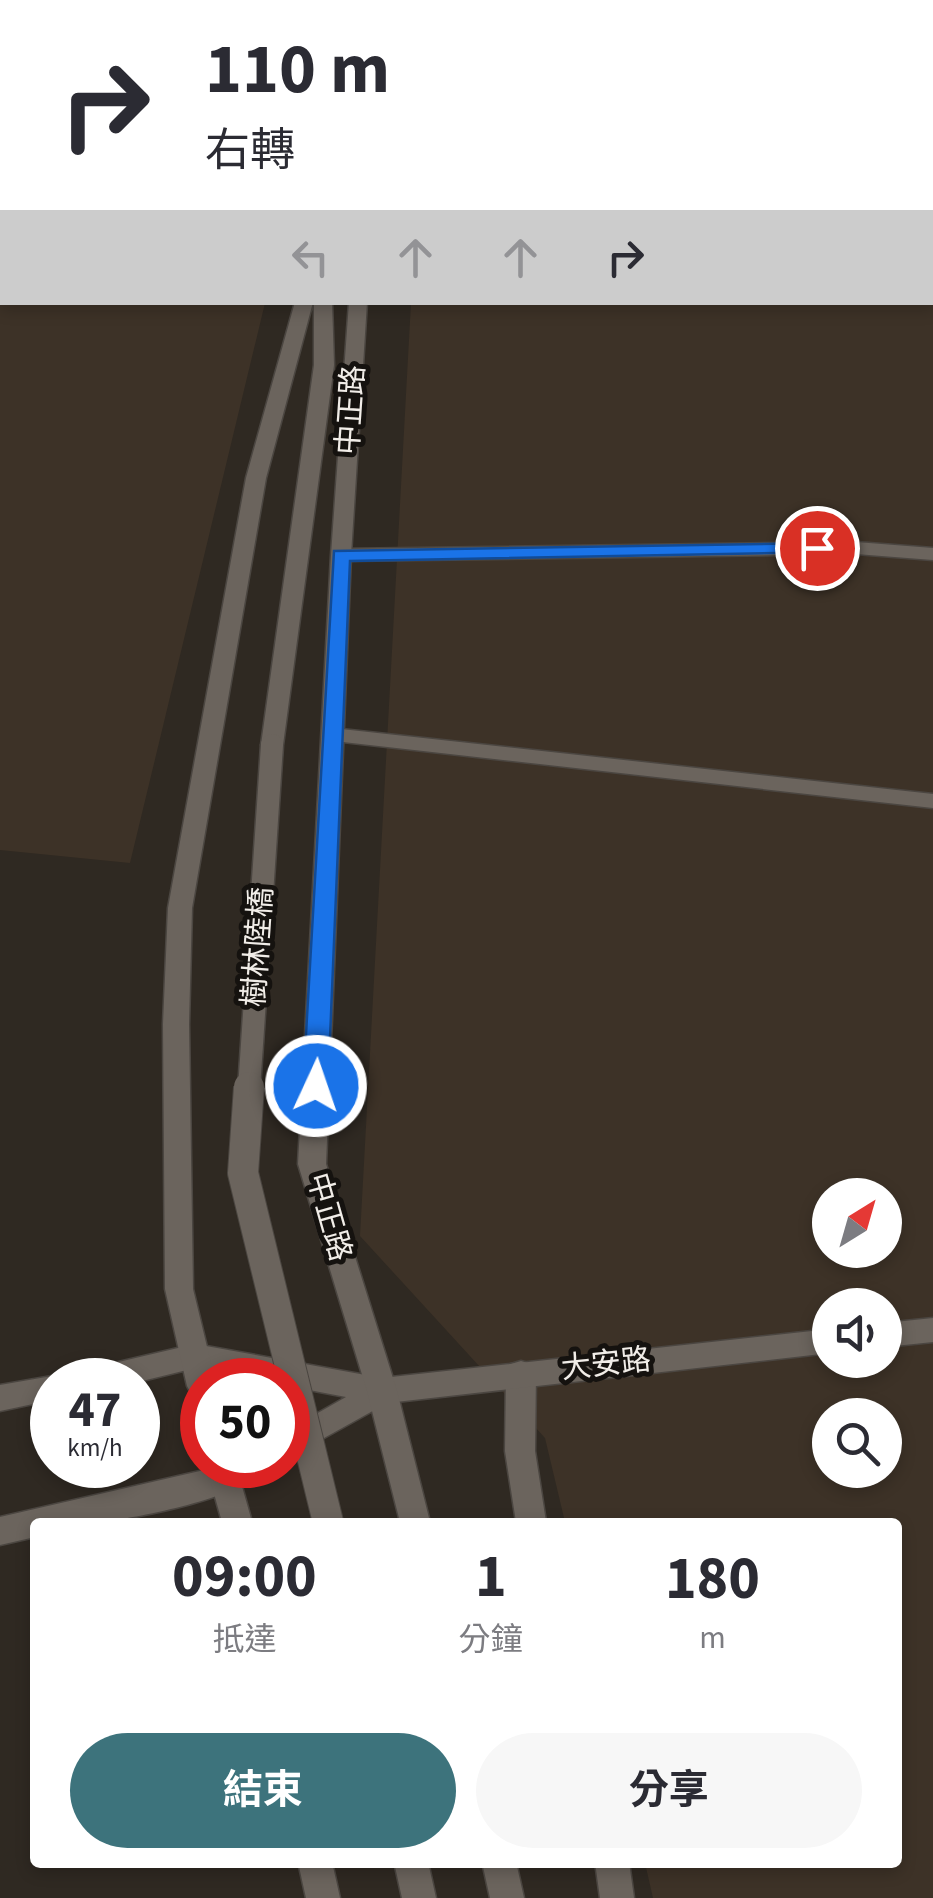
<!DOCTYPE html>
<html lang="zh-TW">
<meta charset="utf-8">
<style>
:root{--surface:#fff;--page:#f7f7f7;--text:#2b2b33;--muted:#7c7c81;--accent:#3d737c}
body{margin:0;font-family:"Source Sans 3","Noto Sans TC",sans-serif;background:var(--page);color:var(--text);height:100vh;display:flex;flex-direction:column;font-size:38px;white-space:nowrap}
*{box-sizing:border-box;margin:0}
p{font-size:32px;color:var(--muted)}
.icon{flex:none;width:55px;height:55px;fill:none;stroke:currentColor;stroke-width:2;stroke-linecap:round;stroke-linejoin:round}
.map{position:relative;flex:1;overflow:hidden}
.sheet{position:absolute;left:30px;top:1518px;width:872px;height:350px;display:flex;flex-direction:column;background:var(--surface);border-radius:10px;box-shadow:0 5px 15px #0003}
.sheet>*{flex:none}
.hud{position:absolute;left:0px;top:0px;width:935px;height:305px;box-shadow:0 5px 15px #0003;background:#fff;color:var(--text);overflow:hidden}
.needle{width:65px;rotate:37deg}
.buttons{position:absolute;left:812px;top:1178px;display:grid;gap:20px}
.buttons a{display:grid;place-items:center;width:90px;height:90px;border-radius:50%;background:var(--surface);box-shadow:0 5px 15px #0003;font-size:50px}
.speed{position:absolute;left:30px;top:1358px;display:flex;gap:20px;font-size:50px;font-weight:700;text-align:center}
.speed>*{display:grid;place-content:center;width:130px;height:130px;border-radius:50%;background:var(--surface);box-shadow:0 5px 15px #0003;line-height:1}
.speed small{font-size:25px;font-weight:400}
.speed .limit{border:15px solid #d22;background:#fff;color:#111}
.pin{position:absolute;display:grid;place-items:center;width:85px;height:85px;color:#fff;margin:-42px;border:5px solid #fff;border-radius:50%;box-shadow:0 2px 10px #0007}
.me{position:absolute;width:110px;margin:-55px;rotate:3deg;stroke-linejoin:round;filter:drop-shadow(0 0 8px #0008)}
.turn{display:flex;align-items:center;gap:35px;height:210px;padding:0 40px;font-size:45px}
.turn .icon{width:130px;height:130px;stroke-width:2.5}
.turn b{display:block;font-size:70px;line-height:85px}
.lanes{display:flex;align-items:center;height:95px;padding:0 40px;background:#0003;justify-content:center;gap:50px;direction:ltr}
.lanes .off{opacity:.35}
.eta{display:flex;justify-content:space-evenly;align-items:center;height:170px;text-align:center}
.eta b{font-size:60px;font-weight:700;line-height:70px}
.primary-button{display:flex;gap:20px;margin-top:auto;padding:20px 40px}
.primary-button a{flex:1;height:115px;border-radius:60px;background:var(--accent);color:#fff;font-size:40px;font-weight:700;line-height:115px;text-align:center}
.primary-button a+a{background:var(--page);color:var(--text)}
.map>svg:first-child{display:block}
.built{fill:#3d3227;fill-rule:evenodd}
.lines{fill:none;stroke-linecap:round;stroke-linejoin:round}
.service-casing{stroke:#4b4641;stroke-width:3}
.minor-casing{stroke:#4b4641;stroke-width:3}
.tertiary-casing{stroke:#4b4641;stroke-width:3}
.secondary-casing{stroke:#4b4641;stroke-width:3}
.service{fill:#6b645d;fill-rule:evenodd}
.minor{fill:#6b645d;fill-rule:evenodd}
.tertiary{fill:#6b645d;fill-rule:evenodd}
.secondary{fill:#6b645d;fill-rule:evenodd}
.rail-casing{stroke:#d1ccc7;stroke-width:8}
.rail{stroke:#15120f;stroke-width:5;stroke-dasharray:16;stroke-linecap:butt}
.secondary-bridge-far1-casing{stroke:#4b4641;stroke-width:25;stroke-linecap:butt}
.secondary-bridge-casing{stroke:#4b4641;stroke-width:32;stroke-linecap:butt}
.secondary-bridge-far1{stroke:#6b645d;stroke-width:22}
.secondary-bridge{stroke:#6b645d;stroke-width:30}
.route{fill:#1a73e8;stroke:#114b97;stroke-width:2.5}
.labels{text-anchor:middle;dominant-baseline:central;stroke-width:10;stroke-linejoin:round;paint-order:stroke}
.street-label{font-size:30px;fill:#f1ede8;stroke:#15120f}
</style>
<div class="map">
<svg width="933" height="1898" viewBox="0 0 933 1898">
<rect width="100%" height="100%" fill="#2f2922"/>
<path class="built" d="M0,0H312L2,2V302L265,303L130,863L0,850Z
M933,155V1898H653L645,1863L898,1862V1522H565L545,1438L360,1236L411,303L932,302ZM830,1195H885V1250H830ZM830,1305H885V1360H830ZM830,1415H885V1470H830Z"/>
<g class="lines">
<defs>
<path id="service" d="M932,216H933V226H932Z
M856,542L933,548V560L856,554L341,561L332,555L341,549Z
M332,728L933,794V808L325,740L322,735L325,730Z"/>
<path id="minor" d="M697,0H719L721,2H699Z
M521,1361L531,1364L536,1373L535,1451L546,1522H516L505,1451L506,1373L511,1364Z
M595,1862H629L634,1898H600Z"/>
<path id="tertiary" d="M933,1318V1342L885,1347V1323Z
M830,1329V1353L387,1403L288,1458V1430L346,1397L288,1386V1380H257L195,1368L138,1382L78,1380L83,1371L93,1368L195,1344L382,1378Z
M52,1376L63,1380H52V1400L0,1411V1385Z
M226,1465H268C253,1496 134,1519 99,1522C78,1525 56,1522 35,1522V1537L0,1545V1517Z"/>
<path id="secondary" d="M295,302H313L266,478L192,908L189,1024L193,1289L215,1380H202V1398L192,1395L187,1386L165,1289L163,1024L168,908L246,478Z
M314,302H332L334,365L283,745L272,753L261,745L314,365Z
M349,302H367L351,555L326,1164L397,1391L430,1522H400L367,1391L298,1164L331,555Z
M206,1465H236L252,1522H222Z
M298,1862H332L340,1898H306Z
M394,1862H428L436,1898H402Z
M482,1862H516L524,1898H490Z"/>
</defs>
<use href="#service" class="service-casing"/>
<use href="#minor" class="minor-casing"/>
<use href="#tertiary" class="tertiary-casing"/>
<use href="#secondary" class="secondary-casing"/>
<use href="#service" class="service"/>
<use href="#minor" class="minor"/>
<use href="#tertiary" class="tertiary"/>
<use href="#secondary" class="secondary"/>
<defs>
<path id="rail" d="M548,0L555,2
M582,0L589,2"/>
</defs>
<use href="#rail" class="rail-casing"/>
<use href="#rail" class="rail"/>
<defs>
<path id="secondary-bridge-far1" d="M249,1089L272,745"/>
<path id="secondary-bridge" d="M249,1087L243,1173L328,1522"/>
</defs>
<use href="#secondary-bridge-far1" class="secondary-bridge-far1-casing"/>
<use href="#secondary-bridge" class="secondary-bridge-casing"/>
<use href="#secondary-bridge-far1" class="secondary-bridge-far1"/>
<use href="#secondary-bridge" class="secondary-bridge"/>
</g>
<path class="route" d="M817,543L824,544V552L350,561L328,1086L316,1095L307,1092L303,1086L334,551Z"/>
<g class="labels">
<g class="street-label">
<text transform="translate(351 410) rotate(-86)">中正路</text>
<text transform="translate(258 947) rotate(-86)">樹林陸橋</text>
<text transform="translate(329 1217) rotate(74)">中正路</text>
<text transform="translate(606 1364) rotate(-6)">大安路</text>
</g>
</g>
</svg>
<div class="buttons">
<a><svg class="needle" viewBox="-14 -14 28 28"><path d="M0-13l5 13h-10z" fill="#e53935"/><path d="M0 13l5-13h-10z" fill="#7c7c81"/></svg></a>
<a><svg class="icon" aria-label="sound" viewBox="0 0 24 24"><path d="M4 9h4l5-4v14l-5-4H4zM17 9q2 3 0 6"/></svg></a>
<a><svg class="icon" aria-label="search" viewBox="0 0 24 24"><circle cx="10" cy="10" r="6"/><path d="M15 15l6 6"/></svg></a>
</div>
<div class="speed"><div>47<small>km/h</small></div><div class="limit">50</div></div>
<div class="pin" style="left:817px;top:548px;background:#d93025"><svg class="icon" aria-label="arrive" viewBox="0 0 24 24"><path d="M6 21V4h12l-3 4 3 4H6"/></svg></div>
<svg class="me" style="left:316px;top:1086px" viewBox="-20 -20 40 40"><circle r="17" fill="#1a73e8" stroke="#fff" stroke-width="3"/><path d="M0-11L8 9 0 5-8 9z" fill="#fff"/></svg>
<div class="hud">
<div class="turn"><svg class="icon" aria-label="right" viewBox="0 0 24 24"><path d="M7 20v-9h11M14 6l5 5-5 5"/></svg><div><b>110 m</b>右轉</div></div>
<div class="lanes"><svg class="icon off" aria-label="left" viewBox="0 0 24 24"><path d="M17 20v-9H6M10 6l-5 5 5 5"/></svg><svg class="icon off" aria-label="ahead" viewBox="0 0 24 24"><path d="M12 20V5M6 11l6-6 6 6"/></svg><svg class="icon off" aria-label="ahead" viewBox="0 0 24 24"><path d="M12 20V5M6 11l6-6 6 6"/></svg><svg class="icon" aria-label="right" viewBox="0 0 24 24"><path d="M7 20v-9h11M14 6l5 5-5 5"/></svg></div>
</div>
<section class="sheet">
<div class="eta">
<div><b>09:00</b><p>抵達</p></div>
<div><b>1</b><p>分鐘</p></div>
<div><b>180</b><p>m</p></div>
</div>
<div class="primary-button"><a>結束</a><a>分享</a></div>
</section>
</div>
